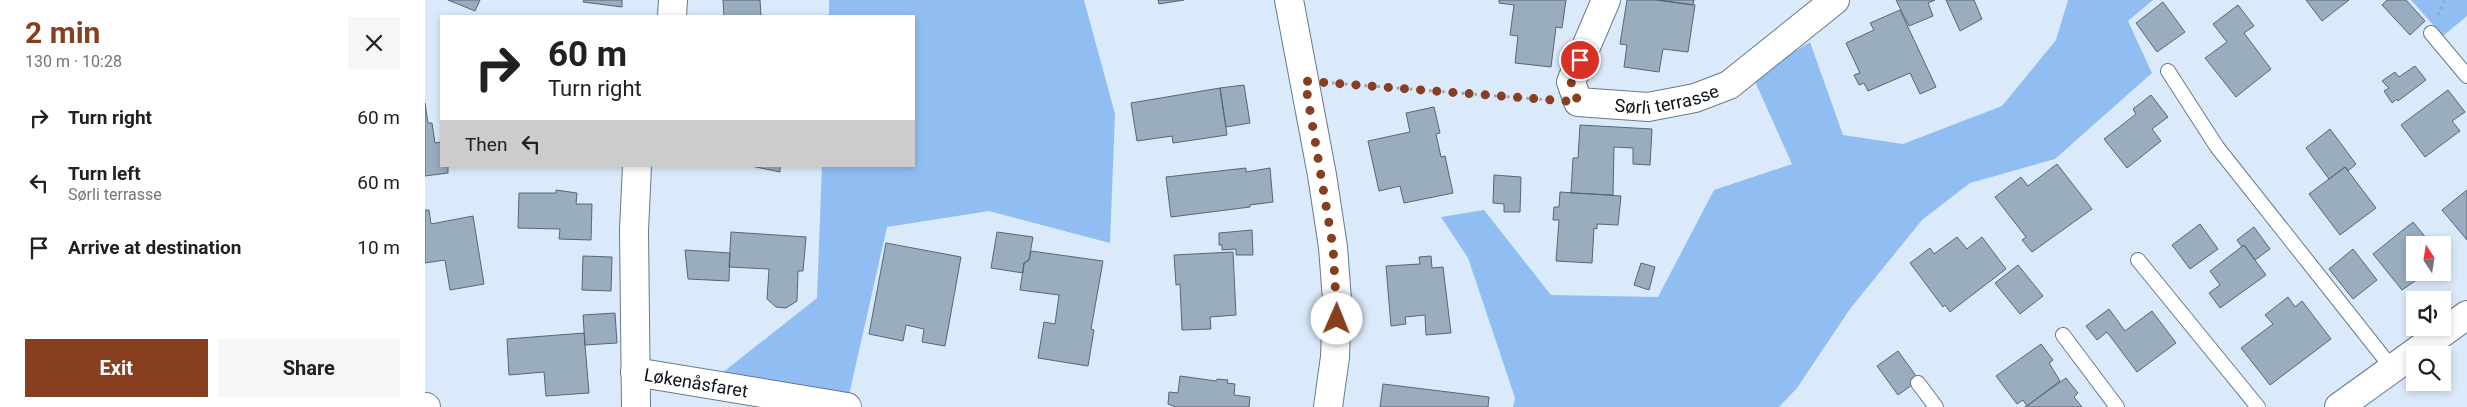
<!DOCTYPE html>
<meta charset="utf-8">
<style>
:root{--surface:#fff;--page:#f6f6f6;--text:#202124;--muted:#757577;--accent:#873f20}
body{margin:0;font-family:Roboto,sans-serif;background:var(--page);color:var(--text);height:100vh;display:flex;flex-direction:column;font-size:19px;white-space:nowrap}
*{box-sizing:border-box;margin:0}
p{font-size:16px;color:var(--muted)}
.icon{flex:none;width:28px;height:28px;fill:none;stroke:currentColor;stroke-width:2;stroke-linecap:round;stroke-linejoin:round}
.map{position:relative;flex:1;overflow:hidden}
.side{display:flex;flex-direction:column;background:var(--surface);width:425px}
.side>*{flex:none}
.top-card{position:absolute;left:15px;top:15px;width:475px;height:152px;border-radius:0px;box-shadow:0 2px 8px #0003;background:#fff;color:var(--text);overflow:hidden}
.needle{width:32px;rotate:348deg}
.tools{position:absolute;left:1981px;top:236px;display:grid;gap:10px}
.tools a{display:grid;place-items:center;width:45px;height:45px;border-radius:0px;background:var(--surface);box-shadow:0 2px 8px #0003;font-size:25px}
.pin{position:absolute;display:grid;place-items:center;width:42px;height:42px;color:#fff;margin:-21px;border:2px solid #fff;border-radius:50%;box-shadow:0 1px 5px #0007}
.me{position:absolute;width:55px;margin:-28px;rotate:1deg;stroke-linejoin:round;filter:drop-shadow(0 0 4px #0008)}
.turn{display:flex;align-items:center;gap:18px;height:105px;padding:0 25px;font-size:22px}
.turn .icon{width:65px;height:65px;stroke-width:2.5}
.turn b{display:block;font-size:35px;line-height:42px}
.then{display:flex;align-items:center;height:48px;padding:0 25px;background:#0003;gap:10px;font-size:19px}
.round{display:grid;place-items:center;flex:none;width:52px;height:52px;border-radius:0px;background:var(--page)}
.head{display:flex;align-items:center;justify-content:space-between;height:85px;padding:0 25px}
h1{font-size:30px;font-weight:700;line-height:38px;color:var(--accent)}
.button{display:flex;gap:10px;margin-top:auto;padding:10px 25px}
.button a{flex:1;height:58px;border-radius:0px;background:var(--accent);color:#fff;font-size:20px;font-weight:700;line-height:58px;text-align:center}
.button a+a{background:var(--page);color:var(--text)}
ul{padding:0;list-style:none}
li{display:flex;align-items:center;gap:15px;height:65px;padding:0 25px}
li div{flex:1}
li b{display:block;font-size:19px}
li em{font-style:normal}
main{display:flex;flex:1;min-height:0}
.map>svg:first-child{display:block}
.green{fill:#91bef2}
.building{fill:#9aacc0;stroke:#566678}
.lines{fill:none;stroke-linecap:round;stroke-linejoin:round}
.service-casing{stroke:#68798c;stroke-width:16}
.minor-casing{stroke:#68798c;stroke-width:30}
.tertiary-casing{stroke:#68798c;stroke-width:30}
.path{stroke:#98a5b2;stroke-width:3;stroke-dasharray:2.5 4;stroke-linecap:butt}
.service{stroke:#fff;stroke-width:14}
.minor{stroke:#fff;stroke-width:28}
.tertiary{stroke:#fff;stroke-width:28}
.route{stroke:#873f20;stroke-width:9;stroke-dasharray:0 16.2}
.labels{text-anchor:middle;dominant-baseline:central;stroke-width:4.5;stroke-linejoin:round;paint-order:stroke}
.street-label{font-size:18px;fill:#0b1219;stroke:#fff}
</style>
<main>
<section class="side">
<div class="head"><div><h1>2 min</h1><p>130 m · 10:28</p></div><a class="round"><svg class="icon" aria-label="close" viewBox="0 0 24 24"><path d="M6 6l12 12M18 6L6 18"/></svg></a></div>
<ul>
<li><svg class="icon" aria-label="right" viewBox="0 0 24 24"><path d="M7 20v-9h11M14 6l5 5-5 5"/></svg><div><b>Turn right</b></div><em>60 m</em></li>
<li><svg class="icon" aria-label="left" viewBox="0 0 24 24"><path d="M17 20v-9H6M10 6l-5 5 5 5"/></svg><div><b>Turn left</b><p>Sørli terrasse</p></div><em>60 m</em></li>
<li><svg class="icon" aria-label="arrive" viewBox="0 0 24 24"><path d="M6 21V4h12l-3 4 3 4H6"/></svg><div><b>Arrive at destination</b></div><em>10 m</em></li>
</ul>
<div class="button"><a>Exit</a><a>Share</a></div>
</section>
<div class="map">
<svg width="2042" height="407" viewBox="0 0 2042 407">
<rect width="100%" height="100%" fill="#dbeafb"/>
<path class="green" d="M404,0H659L690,114L685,243L564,211L462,227L424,395L297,373L392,298L397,166H489V16H404Z
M1643,0H1728L1703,21L1727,73L1630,159L1545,183L1497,220L1425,309L1372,388L1354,407H1088L1090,398L1043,258L1016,217L1059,210L1126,295L1233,297L1289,190L1367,164L1328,77L1385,42L1418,135L1478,144L1577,106L1631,40Z
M1986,0H2042V16L2018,36Z"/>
<path class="building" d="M23,0H55L50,11Z
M159,0H197V7L158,2Z
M298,0H335L336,16H299Z
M733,0H759L734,4Z
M1074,0H1141L1137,28L1131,27L1126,67L1090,63L1093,36L1085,35L1089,5L1074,3Z
M1202,0H1232L1270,5L1263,52L1238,49L1234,72L1199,67L1202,45L1195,44Z
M1232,0H1269L1268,5Z
M1471,0H1510L1503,3L1508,16L1484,26Z
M1521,0H1549L1557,19L1535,31Z
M1881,0H1924L1897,21Z
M1962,0H1981L2000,21L1985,35L1957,5Z
M1738,2L1760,32L1732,52L1711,23Z
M1813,5L1829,26L1819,33L1846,69L1811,97L1780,58L1802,42L1788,24Z
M1475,10L1511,87L1495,94L1485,73L1443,91L1439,83L1434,85L1429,75L1435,73L1421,43L1449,30L1445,23Z
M1990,66L2001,80L1973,101L1972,99L1967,103L1959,91L1964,88L1957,81L1970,72L1974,77Z
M819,85L825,123L801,127L795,88Z
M795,88L802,135L748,143L747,136L712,141L706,103Z
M2023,90L2040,112L2027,121L2035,131L2000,157L1976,125Z
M1726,95L1743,117L1727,129L1736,141L1702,168L1679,139L1711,114L1708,109Z
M0,103L3,123H7L10,143L16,142V166H23V173L0,176Z
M1009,107L1015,133L1011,134L1016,157L1020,156L1028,193L979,203L975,186L954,191L943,141L985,132L981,113Z
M1155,125L1227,129L1225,165L1208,164V148L1189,147L1188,195L1146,193L1148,158H1153Z
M1905,129L1931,164L1923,171L1920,167L1904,179L1881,148Z
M1632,164L1667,209L1607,252L1597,240L1601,237L1570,197L1596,177L1603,186Z
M326,166H355V172Z
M1920,167L1951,208L1915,235L1884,194Z
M821,168V172L845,168L848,202L825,205V207L746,217L741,177Z
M1069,175L1096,177L1095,212H1079V204L1068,203Z
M131,190L152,193L151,204H167L166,240L134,239L135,229L93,228L94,193H131Z
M2042,190V240L2017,210Z
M1135,192L1196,196L1193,225L1172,224V229L1169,228L1167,263L1131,261L1134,220H1128L1129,207H1134Z
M0,210H4L6,224L48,216L59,284L25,290L20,260L0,263Z
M1988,222L2007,245H1990V272H2003L1977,290L1948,254Z
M1775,224L1793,249L1765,269L1747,245Z
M1829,227L1845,249L1830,260L1819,245L1817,247L1812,240Z
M827,230L828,255H811V249L797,250V245H794V233Z
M306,232L381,237L378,271H373L372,301L361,308L351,307L342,299L344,269L304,267Z
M572,232L608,237L604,260L599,263L598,273L566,268Z
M1532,237L1542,249L1557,237L1581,269L1525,312L1520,305L1518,307L1485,263L1505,248L1509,254Z
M461,243L536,257L520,346L497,342L499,329L481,325L478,341L444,334Z
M1819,245L1841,275L1795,308L1784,293L1795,285L1785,271Z
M1928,249L1952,280L1928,299L1904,269Z
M260,250L305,253L304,281L263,279Z
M606,251L678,261L666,329L669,330L663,366L613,358L619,322L630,324L634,295L595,290L599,263L604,260Z
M808,252L811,315L785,317L786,329L757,330L755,284L751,285L749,255Z
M158,256L187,257L186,291L157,290Z
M1006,256L1007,268L1018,267L1026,333L1001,335L1000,315L980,317L981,324L966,326L961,266L995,264L994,257Z
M1216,263L1230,267L1224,290L1209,285Z
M1593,265L1618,296L1595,314L1570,283Z
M1863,297L1870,307L1877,301L1906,339L1845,385L1816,348L1848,324L1840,315Z
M1684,309L1700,331L1727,311L1751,343L1712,372L1682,332L1672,340L1661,326Z
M190,313L192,343L160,345L158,315Z
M159,333L164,393L121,396L119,372L84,375L82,339Z
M1616,344L1628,360L1624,363L1635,381L1602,406L1598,400L1592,404L1571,376Z
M1473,351L1494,380L1473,395L1452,366Z
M755,376L791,381L792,379L803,380L802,383L810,384L809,395L825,397L824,407H751L743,404L744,392L753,393Z
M1641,378L1653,393L1649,397L1657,407H1600Z
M958,384L1064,397L1063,407H955Z"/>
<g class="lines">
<defs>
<path id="service" d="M2006,33L2042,76
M1743,71L1792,147L1967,368
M1713,260L1833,407
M1638,335L1692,407
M1493,383L1511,407"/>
<g id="minor">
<path d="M864,0L897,175L908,247L912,300L910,357L903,407"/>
<path id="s1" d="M1181,0L1146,82L1153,102L1223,107L1270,98L1304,85L1410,0"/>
<path d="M247,16L248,0"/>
<path id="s2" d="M210,372L422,407"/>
<path d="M0,407H1"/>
<path d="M211,407L209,230L212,166"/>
</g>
<path id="tertiary" d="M1914,407L2042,315"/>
</defs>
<use href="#service" class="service-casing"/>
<use href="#minor" class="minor-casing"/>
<use href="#tertiary" class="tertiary-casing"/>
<path class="path" d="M2013,15L2020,0
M907,83L1123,100"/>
<use href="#service" class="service"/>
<use href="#minor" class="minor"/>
<use href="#tertiary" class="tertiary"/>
</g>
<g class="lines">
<path class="route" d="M912,319L908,247L880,81L1153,102L1146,82L1155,60"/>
</g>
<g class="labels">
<g class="street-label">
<text stroke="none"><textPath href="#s1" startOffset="200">Sørli terrasse</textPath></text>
<text stroke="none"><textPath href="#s2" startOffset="62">Løkenåsfaret</textPath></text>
</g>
</g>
</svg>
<div class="tools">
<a><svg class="needle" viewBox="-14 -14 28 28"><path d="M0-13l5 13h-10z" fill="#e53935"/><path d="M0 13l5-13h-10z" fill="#757577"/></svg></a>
<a><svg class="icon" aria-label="sound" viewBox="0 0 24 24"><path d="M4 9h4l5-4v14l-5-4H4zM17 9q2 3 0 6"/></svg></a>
<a><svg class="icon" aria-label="search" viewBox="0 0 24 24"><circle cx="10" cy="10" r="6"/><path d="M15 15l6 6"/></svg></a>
</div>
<div class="pin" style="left:1155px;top:60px;background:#d93025"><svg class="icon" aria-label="arrive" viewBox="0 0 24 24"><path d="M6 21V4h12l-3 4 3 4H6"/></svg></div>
<svg class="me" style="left:912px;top:319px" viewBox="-20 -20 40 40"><circle r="19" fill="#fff"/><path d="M0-13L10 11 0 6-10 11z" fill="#873f20"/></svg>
<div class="top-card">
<div class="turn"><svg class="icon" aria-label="right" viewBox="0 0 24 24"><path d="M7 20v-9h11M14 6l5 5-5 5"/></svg><div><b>60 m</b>Turn right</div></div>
<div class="then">Then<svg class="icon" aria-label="left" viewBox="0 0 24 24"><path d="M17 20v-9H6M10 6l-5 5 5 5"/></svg></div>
</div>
</div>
</main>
